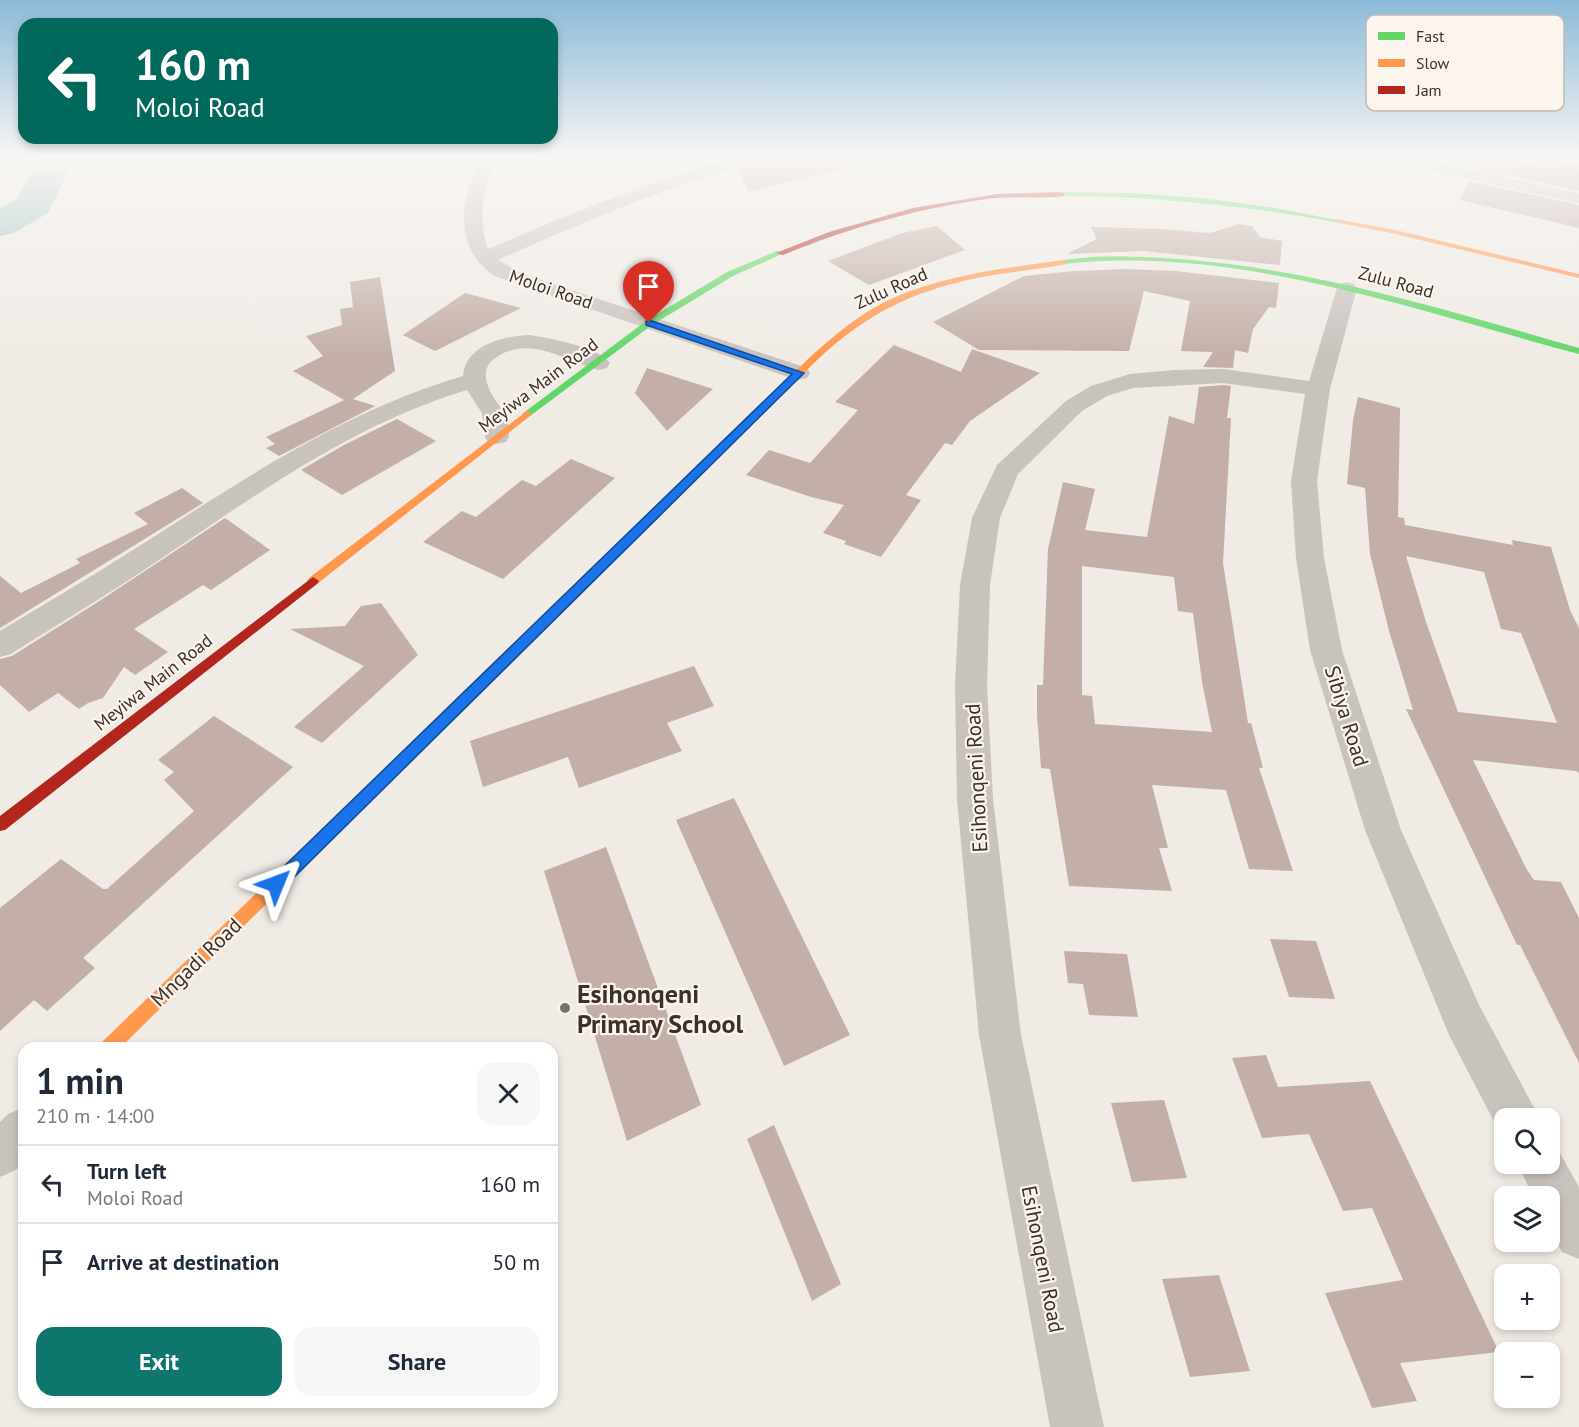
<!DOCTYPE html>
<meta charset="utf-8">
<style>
:root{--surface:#fff;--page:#f6f6f7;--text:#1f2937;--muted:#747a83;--line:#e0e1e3;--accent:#0f766e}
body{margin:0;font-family:"PT Sans",sans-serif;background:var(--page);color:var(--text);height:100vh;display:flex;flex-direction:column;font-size:22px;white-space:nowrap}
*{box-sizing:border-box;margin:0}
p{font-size:20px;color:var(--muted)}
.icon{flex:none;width:33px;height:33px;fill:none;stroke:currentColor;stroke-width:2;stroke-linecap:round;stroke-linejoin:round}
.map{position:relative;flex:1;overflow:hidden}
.details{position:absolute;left:18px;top:1042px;width:540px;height:366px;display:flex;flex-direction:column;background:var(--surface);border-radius:18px;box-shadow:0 3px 9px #0003}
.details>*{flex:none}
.banner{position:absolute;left:18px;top:18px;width:540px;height:126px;border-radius:18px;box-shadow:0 3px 9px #0003;background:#00695c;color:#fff;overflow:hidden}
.buttons{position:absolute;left:1494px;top:1108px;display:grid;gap:12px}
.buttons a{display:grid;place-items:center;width:66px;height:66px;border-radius:12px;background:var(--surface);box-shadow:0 3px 9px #0003;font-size:30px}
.pin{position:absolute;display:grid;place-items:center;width:51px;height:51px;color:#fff;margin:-62px -26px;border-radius:50% 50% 50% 0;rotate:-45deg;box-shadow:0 0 6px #0007}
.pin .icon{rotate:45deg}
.me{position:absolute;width:66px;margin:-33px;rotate:46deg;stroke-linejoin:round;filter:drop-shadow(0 0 4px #0008)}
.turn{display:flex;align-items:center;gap:21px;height:126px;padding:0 18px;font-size:27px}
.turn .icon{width:78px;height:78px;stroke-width:2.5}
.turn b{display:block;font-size:42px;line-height:51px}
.round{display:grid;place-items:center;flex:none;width:63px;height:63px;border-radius:18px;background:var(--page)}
.overview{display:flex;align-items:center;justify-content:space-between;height:102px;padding:0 18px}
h1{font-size:36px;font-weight:700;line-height:45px}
.button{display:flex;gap:12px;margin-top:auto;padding:12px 18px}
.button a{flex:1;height:69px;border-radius:18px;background:var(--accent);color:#fff;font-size:24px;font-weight:700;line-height:69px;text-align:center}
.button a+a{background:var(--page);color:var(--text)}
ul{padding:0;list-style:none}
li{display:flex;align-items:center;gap:18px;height:78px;padding:0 18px;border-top:2px solid var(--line)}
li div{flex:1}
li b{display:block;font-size:22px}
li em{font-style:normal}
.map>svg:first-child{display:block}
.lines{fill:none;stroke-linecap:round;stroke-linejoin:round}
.river{fill:#a1c2c1;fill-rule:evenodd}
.building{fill:#c3afa7;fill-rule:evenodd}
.street{fill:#c9c3be;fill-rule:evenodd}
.fast{fill:#63d668;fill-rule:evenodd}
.slow{fill:#ff974d;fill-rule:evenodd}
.jam{fill:#b3261e;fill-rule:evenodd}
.route{fill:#1a73e8;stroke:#114b97;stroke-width:1.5}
.poi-dot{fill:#7a716c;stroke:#fbf5ee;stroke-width:2}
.labels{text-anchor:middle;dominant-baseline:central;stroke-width:4.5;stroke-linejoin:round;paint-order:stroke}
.far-street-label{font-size:18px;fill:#3b302b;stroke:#fbf5ee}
.street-label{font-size:21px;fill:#3b302b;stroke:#fbf5ee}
.near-poi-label{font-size:26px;font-weight:bold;fill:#3b302b;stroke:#fbf5ee;text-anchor:start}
.key{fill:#fbf5ee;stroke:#c1bab4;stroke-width:1.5}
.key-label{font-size:16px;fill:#3b302b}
</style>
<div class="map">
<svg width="1579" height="1427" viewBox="0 0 1579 1427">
<rect width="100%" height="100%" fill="#f0ebe5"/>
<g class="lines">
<path class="river" d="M39,157H75L48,213L14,233L0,236V208L18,198Z"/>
</g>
<path class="building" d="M767,157H843L844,169L749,192L737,170L764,162Z
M1478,157H1498L1539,165L1541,158L1579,165V191L1473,168Z
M1468,181L1579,205V228L1460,200Z
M1239,224L1252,226L1260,237L1282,241L1280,265L1143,251L1067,254L1097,239L1091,227L1164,229L1210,233Z
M937,226L965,250L869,285L828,261L902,233Z
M1125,269L1176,271L1279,283L1276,308L1269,307L1253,329L1248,353L1235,350L1233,368L1203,367L1213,352L1181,351L1190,301L1144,291L1129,351L979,350L933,322L1024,276L1075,271Z
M380,277L395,371L353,399L375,406L279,456L266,448L275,444L266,437L344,400L293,371L323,356L306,336L342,325L340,309L353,307L350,282Z
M465,293L521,308L435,351L403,335Z
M894,345L961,372L972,349L1040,373L970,421L952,445L945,443L906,495L921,500L881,557L844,544L846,541L823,533L844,505L811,497L746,475L769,450L810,463L858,410L835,402Z
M647,368L713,389L667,431L635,393Z
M1223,385L1231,386L1227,418H1231L1223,563L1248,723H1251L1263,768H1259L1293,871L1249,869L1226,790L1152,785L1168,848H1159L1172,891L1069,886L1050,769L1041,768L1037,715V685H1043L1048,549L1063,482L1095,489L1085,530L1147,537L1169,416L1194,424L1199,387ZM1082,566L1174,577L1178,611L1193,613L1202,682L1212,732L1095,724L1092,696L1082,695Z
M1358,397L1400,408L1398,517L1404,518L1405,525L1513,545L1512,540L1551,547L1570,610L1579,628V773L1576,771L1473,760L1527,870L1534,880L1561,882L1579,918V1063L1520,945H1517L1406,709L1413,710L1389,631L1370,554L1365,488L1347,484L1353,420ZM1406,556L1484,572L1501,629L1521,633L1557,723L1458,712L1426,622Z
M397,419L436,441L342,495L301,470L344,445Z
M571,459L615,478L503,579L423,542L462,511L476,517L522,480L536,486Z
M182,488L203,503L0,628V576L21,593L80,563L76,559L148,524L134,513Z
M225,518L270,550L211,590L203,585L134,629L168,652L135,675L124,667L103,698L88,703L79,709L58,693L29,712L0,685V659L12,656L101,600Z
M381,603L418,655L322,743L294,727L364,666L290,629L345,626L361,606Z
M694,666L714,706L667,723L682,751L579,788L568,757L483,787L470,741Z
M214,716L293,767L83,958L95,968L47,1011L34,1000L0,1031V908L61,859L103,889H107L194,811L164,780L174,772L158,760Z
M734,798L850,1035L784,1066L676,820Z
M606,847L701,1105L627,1141L544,871Z
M1270,939L1316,941L1335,999L1289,997Z
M1064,951L1127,954L1138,1017L1089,1015L1083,984L1068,983Z
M1266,1055L1278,1087L1370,1081L1499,1352L1400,1363L1417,1401L1372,1408L1325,1293L1403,1280L1372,1208L1343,1211L1309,1134L1262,1138L1232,1058Z
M1164,1100L1187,1178L1132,1182L1111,1103Z
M774,1125L841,1284L812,1301L747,1139Z
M1219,1275L1250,1371L1190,1377L1162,1279Z"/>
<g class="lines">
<path class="street" d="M433,157H454L483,162L492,157H512C507,163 498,165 493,171C480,187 480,231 488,249C545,225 601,201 659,181C696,168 726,157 765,157L763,160C671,185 584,221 498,260L520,273L807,368L810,373L807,378L799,380L791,378L495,276C459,254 457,207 476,171L443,165Z
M1380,157H1411L1579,193V203L1388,162Z
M1347,282L1354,284L1357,288L1330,389L1317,481L1324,558L1342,650L1401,830L1479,1005L1540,1119H1504V1136L1501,1135L1449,1035L1365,830L1310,650L1296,558L1291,481L1305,394L1223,383L1133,388L1107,396L1082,411L1018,474L1000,518L990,585L987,685L993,799L1021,1035L1104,1427H1050L979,1035L957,799L955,685L960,585L972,518L997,465L1066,401L1091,386L1130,374L1174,370L1223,369L1309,381L1337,288L1340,284Z
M530,335C549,338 599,347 610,363L607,368L599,370C565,361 528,333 494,359C486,365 484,374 487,383C494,406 509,407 509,437L506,442L497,444L488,442L485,437L482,413L467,390C351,425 253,497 153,564C107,595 58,624 11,654L0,657V631C44,604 89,578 133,550C240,482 339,413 463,376C466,344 504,336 530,335Z
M24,1107V1162L16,1170L0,1177V1122L8,1114Z
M1550,1144L1557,1148L1579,1187V1259L1562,1252L1550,1228V1197H1533L1518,1164H1550Z"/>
<path class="fast" d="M1058,192L1131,193L1201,198L1270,207L1343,221L1339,223C1247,206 1155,196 1061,196L1057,194Z
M777,251L784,253L733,276L652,325L530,416L522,414L646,321L727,272Z
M1091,257C1258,251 1420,303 1579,348V354C1411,310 1240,245 1063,264L1059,262L1063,260Z"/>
<path class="slow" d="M1336,219L1391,229L1579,274V278L1391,233L1339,223H1336Z
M1063,260H1066V264C1042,269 1017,271 993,275C919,288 870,310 815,362L660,516H652L650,513L808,359C830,339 852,320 877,306C934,276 1000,269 1063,260Z
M527,411L532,414L530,416L317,584H309L307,581L309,578Z
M390,767L395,769L397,773L395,777L120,1048H99L102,1042L385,769Z"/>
<path class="jam" d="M1061,192L1065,194L1064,196C1041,199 1018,196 995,198C922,207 851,227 783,255L776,253L829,232L913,208L997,194Z
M656,509L660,510V516L395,777L390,779L385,777L383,773L385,769L652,510Z
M313,577L319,581L317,584L5,830L0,831V816Z"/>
</g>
<linearGradient id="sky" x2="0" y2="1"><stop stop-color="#8bbad8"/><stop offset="0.44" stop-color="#f8f6f3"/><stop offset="1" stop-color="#f8f6f3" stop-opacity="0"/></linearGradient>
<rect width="1579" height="357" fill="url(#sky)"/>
<path class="route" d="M646,321H652L804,373L282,889L276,891L271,889L268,884L271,879L792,374L646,325Z"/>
<circle class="poi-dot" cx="565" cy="1008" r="6"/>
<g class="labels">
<g class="far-street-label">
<text transform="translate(1396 282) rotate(15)">Zulu Road</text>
<text transform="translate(891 288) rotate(-24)">Zulu Road</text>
<text transform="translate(551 289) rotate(19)">Moloi Road</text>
<text transform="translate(538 385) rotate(-37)">Meyiwa Main Road</text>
<text transform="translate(153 682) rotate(-38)">Meyiwa Main Road</text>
</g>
<g class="street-label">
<text transform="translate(1347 716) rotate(73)">Sibiya Road</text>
<text transform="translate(976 778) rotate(-93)">Esihonqeni Road</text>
<text transform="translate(196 962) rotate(-44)">Mngadi Road</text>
<text transform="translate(1043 1259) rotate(79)">Esihonqeni Road</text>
</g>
<g class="near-poi-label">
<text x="577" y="993">Esihonqeni<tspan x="577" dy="30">Primary School</tspan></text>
</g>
</g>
<rect x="1366" y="15" width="198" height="96" rx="9" class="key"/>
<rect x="1378" y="32" width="27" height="8" fill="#63d668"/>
<rect x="1378" y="59" width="27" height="8" fill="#ff974d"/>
<rect x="1378" y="86" width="27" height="8" fill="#b3261e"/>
<g class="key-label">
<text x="1416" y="42">Fast</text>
<text x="1416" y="69">Slow</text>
<text x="1416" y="96">Jam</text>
</g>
</svg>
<div class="buttons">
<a><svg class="icon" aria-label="search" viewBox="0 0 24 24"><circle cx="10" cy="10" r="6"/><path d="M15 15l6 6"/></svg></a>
<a><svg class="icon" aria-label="layers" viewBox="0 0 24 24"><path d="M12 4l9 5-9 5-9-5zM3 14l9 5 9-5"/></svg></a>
<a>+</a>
<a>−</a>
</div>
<div class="pin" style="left:649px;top:323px;background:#d93025"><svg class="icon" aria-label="arrive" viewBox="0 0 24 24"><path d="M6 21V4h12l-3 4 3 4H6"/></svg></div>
<svg class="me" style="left:276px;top:884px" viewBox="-20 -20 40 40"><path d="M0-17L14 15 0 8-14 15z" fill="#1a73e8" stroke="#fff" stroke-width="4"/></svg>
<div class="banner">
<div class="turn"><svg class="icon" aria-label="left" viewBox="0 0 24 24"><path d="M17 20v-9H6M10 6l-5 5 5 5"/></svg><div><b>160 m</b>Moloi Road</div></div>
</div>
<section class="details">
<div class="overview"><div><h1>1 min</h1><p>210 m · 14:00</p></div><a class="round"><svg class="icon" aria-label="close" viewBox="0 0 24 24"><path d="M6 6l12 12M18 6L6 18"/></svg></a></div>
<ul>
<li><svg class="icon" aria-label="left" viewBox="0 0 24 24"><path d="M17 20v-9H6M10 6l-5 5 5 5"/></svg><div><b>Turn left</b><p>Moloi Road</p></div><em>160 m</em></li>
<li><svg class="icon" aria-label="arrive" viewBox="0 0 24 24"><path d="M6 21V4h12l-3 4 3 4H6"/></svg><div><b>Arrive at destination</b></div><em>50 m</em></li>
</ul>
<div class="button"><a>Exit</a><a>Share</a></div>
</section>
</div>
